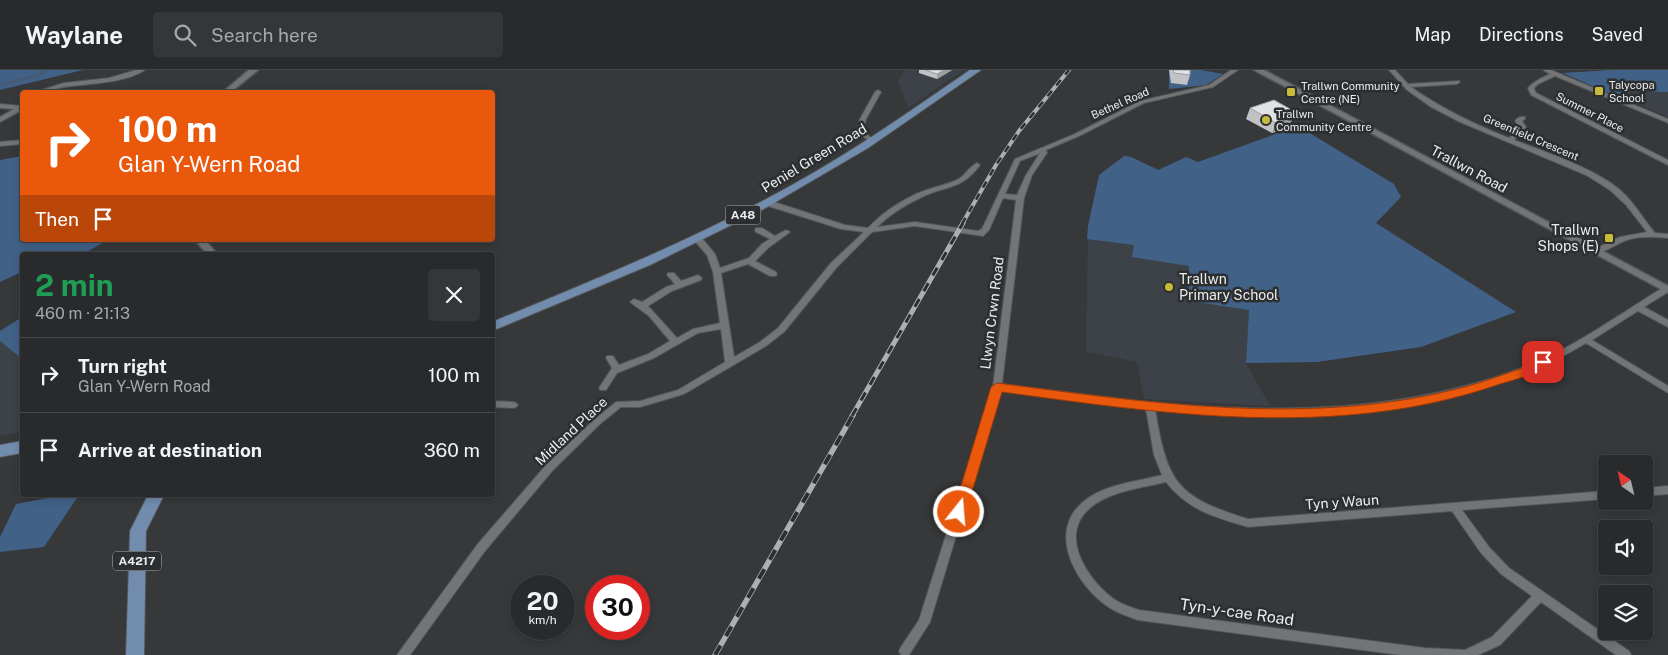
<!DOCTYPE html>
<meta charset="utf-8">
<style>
:root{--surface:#282a2c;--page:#343638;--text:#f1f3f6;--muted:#a5a7a9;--line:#444648}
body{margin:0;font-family:"Public Sans",sans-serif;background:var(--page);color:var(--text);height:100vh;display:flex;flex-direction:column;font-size:19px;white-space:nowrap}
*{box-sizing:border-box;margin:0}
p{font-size:16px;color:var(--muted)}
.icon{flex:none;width:28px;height:28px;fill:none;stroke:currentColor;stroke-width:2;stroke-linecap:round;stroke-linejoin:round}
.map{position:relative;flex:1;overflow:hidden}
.details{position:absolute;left:20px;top:182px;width:475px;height:245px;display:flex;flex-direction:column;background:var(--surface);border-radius:5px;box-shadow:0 2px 8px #0003,0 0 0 1px var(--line)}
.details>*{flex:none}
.hud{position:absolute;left:20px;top:20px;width:475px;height:152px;border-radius:5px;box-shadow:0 2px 8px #0003,0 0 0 1px var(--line);background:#ea580c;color:#fff;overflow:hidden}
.needle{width:32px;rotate:325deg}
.controls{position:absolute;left:1598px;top:385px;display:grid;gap:10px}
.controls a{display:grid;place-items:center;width:55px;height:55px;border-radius:5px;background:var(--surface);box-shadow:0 2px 8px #0003,0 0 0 1px var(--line);font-size:25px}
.speed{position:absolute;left:510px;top:505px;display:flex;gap:10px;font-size:25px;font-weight:700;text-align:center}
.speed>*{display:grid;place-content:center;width:65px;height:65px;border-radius:50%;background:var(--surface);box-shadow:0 2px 8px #0003,0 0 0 1px var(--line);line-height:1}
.speed small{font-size:12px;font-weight:400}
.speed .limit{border:8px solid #d22;background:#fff;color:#111}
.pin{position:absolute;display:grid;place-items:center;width:42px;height:42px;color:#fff;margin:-21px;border-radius:10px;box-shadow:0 2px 8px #0006}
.me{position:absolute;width:55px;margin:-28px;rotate:17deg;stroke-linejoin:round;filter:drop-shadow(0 0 4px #0008)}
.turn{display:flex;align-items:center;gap:18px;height:105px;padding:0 15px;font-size:22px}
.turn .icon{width:65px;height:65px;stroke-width:2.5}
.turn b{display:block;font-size:35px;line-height:42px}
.then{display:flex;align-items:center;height:48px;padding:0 15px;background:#0003;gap:10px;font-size:19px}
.round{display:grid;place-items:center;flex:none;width:52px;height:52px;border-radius:5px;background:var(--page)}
.summary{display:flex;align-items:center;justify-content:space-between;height:85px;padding:0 15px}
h1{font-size:30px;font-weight:700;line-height:38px;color:#1e9e55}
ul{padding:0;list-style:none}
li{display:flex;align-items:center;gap:15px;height:75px;padding:0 15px;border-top:1px solid var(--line)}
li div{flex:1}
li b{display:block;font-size:19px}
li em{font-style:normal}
header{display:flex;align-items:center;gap:30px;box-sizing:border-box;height:70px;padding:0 25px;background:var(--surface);border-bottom:1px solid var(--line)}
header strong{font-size:24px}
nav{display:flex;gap:28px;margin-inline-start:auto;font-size:18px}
.search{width:350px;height:45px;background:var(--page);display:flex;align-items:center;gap:12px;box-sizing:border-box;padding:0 18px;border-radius:5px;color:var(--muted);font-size:19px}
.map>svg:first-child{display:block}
.built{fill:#3d4249}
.green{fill:#416187}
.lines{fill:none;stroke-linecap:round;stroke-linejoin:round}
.stream{stroke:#465a72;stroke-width:2.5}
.minor-casing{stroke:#535456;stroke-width:2}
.tertiary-casing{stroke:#535456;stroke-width:3}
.primary-casing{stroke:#535456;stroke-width:2}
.minor{fill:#727476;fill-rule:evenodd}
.tertiary{fill:#727476;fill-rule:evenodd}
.primary{fill:#718cad;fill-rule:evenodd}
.rail-far2-casing{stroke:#aeafb1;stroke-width:4}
.rail-far1-casing{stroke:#aeafb1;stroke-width:5}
.rail-casing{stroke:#aeafb1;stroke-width:5.5}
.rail-far2{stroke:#2c2e30;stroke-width:2.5;stroke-dasharray:7;stroke-linecap:butt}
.rail-far1{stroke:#2c2e30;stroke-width:3;stroke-dasharray:9;stroke-linecap:butt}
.rail{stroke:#2c2e30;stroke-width:4;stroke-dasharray:11;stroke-linecap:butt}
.wall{fill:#c1c2c5}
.shaded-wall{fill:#9d9ea0}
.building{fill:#e0e2e5;stroke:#9d9ea0}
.route{fill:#ea580c;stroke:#983908}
.poi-dot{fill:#c7bb3b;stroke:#2c2e30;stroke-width:2}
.labels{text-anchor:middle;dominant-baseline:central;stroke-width:5;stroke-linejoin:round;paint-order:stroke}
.far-poi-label{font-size:11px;fill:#eaebed;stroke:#2c2e30;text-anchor:start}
.far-street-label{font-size:11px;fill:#eaebed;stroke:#2c2e30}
.shield{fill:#2c2e30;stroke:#b1b2b4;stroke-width:1}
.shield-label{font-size:12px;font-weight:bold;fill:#eaebed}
.street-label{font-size:14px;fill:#eaebed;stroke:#2c2e30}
.poi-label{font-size:14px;fill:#eaebed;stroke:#2c2e30;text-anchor:end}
.near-street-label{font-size:16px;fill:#eaebed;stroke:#2c2e30}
</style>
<header>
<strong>Waylane</strong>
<div class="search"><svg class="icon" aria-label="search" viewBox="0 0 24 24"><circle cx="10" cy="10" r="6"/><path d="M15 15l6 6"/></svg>Search here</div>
<nav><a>Map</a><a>Directions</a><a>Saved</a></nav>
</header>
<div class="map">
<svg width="1668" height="585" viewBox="0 0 1668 585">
<rect width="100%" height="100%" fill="#36383a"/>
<path class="built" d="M905,0H964L908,38L898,11Z
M1612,0H1668V47L1563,3Z
M1124,86L1131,87L1255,142L1246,293L1270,336L1144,329L1137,292L1086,282L1088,156L1099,105Z
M0,271L22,289V362L0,366Z"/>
<path class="green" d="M0,0H83L0,20Z
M1169,0H1201L1223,4L1206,15L1169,19Z
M1612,0H1668V22H1653L1641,17L1615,26L1563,3Z
M1298,56L1394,114L1401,127L1376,153L1516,242L1421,277L1317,292L1246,293L1249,240L1189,231V196L1132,187L1134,175L1087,169L1088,156L1099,105L1124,86L1131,87L1158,100L1186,87L1198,92Z
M22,86V170H108L81,185H22V202L0,212V90Z
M22,247V289L0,271V261Z
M63,425H79L44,477L0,482V467L16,434Z"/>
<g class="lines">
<path class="stream" d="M0,15L39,5L47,0"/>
<defs>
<path id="minor" d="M136,0H145C123,14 90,13 65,17C55,18 45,23 35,22L64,13L109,8Z
M1231,0H1238L1213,17L1144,33L1079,66L1046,80L1047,83L1032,105L1024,128L1002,314C1174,337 1357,362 1524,297C1574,278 1618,245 1664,217H1668V222L1644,237L1668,250V257L1638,241L1592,270L1668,316V323L1586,273C1557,291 1528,303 1496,313C1384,349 1271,350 1155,339C1167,412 1176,427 1248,449L1606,421V429L1462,440L1489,477L1509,498L1629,581L1631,585H1616L1541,532L1500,575L1478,585H1400L1138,550C1129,547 1118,543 1110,538C1077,517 1046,463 1083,432C1104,414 1136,412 1162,405L1154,385L1146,339L1000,321L930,552L909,585H901L899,581L901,577L919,550L993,317L1016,130L1003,128L989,160L983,166L915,156L872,162L837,197L784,262L766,276L684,324L640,337H621L600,354L553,400L485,481L410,585H397L477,475L547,394L594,350L616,332L640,331L678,320L725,292L721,259L698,263L654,288L617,303L606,320H600L599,318L612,298L606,288L607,286H613L619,295L648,284L670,271L649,246L630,232L634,229L642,232L666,217L675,214L667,205L668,203H674L681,211L698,205L702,208L701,210L672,221L648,236L677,268L693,259L720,253L713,202L707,185L694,170L693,168L694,166H700L715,184L720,198L749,188L762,174L770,169L756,162L755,160L756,158H762L775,166L786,160L790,162L768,178L755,191L776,202L777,204L776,206H770L748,194L721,203L734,287L760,272L778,258L831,193L864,162L841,159L765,135V131H771L845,155L868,158C881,144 899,132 916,124C929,118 943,116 957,110C965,106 969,97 977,93L980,95C961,121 945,115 920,128C905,135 889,145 877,157L915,152L978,161L982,159L1015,89L1075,64L1140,31L1209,15ZM1040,83L1026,105L1017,125L1005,124L1020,91ZM1166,412C1188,440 1214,447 1248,457L1452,441L1481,483L1501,504L1532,526L1492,567L1465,580L1425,578L1139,540C1131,537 1124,535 1117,531C1089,513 1057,466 1090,438C1110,421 1141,418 1166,412Z
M1389,0H1395L1408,14L1459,11L1460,12L1457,14L1411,17C1442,39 1474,54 1509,68L1520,57L1515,51C1517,48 1521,46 1525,47V49L1522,51L1526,57L1514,70C1545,82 1596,99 1620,120C1634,132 1643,149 1655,163L1668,164V168C1654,167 1640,166 1627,170C1617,173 1602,185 1593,184L1592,182L1593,180L1620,167L1647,162L1626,135L1610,120L1586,105L1460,52L1431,37L1407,20Z
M1543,0H1551L1668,49V53L1666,52L1555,6L1538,14L1534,18L1536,23L1668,90V95L1531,25L1528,18C1534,11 1542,8 1550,4Z
M878,20L881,22L866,49L863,61L874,70V72L872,73L857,62L860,49L875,22Z
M0,34L22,36V40L0,52V47L14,39L0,38Z
M22,70V74L0,76V72Z
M492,331L513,332L516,333L518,335L516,337L513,338L492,337Z
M1668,416V424L1644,426V418Z"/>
<path id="tertiary" d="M249,0H258L231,22H223Z
M1254,0H1264L1668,216V223Z
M195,170H205L218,185H208Z"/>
<path id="primary" d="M970,0H981L868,78L762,140L650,195L492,261V252C594,210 696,169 792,115C854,81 912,40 970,0Z
M22,371V383L0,387V375Z
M148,425H164L146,461L144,585H126L130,461Z"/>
</defs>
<use href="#minor" class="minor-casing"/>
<use href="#tertiary" class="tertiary-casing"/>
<use href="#primary" class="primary-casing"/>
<use href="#minor" class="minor"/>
<use href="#tertiary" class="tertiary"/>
<use href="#primary" class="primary"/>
<defs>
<path id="rail-far2" d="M962,154L996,95L1019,61L1069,0"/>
<path id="rail-far1" d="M852,346L963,153"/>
<path id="rail" d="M715,585L853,345"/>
</defs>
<use href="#rail-far2" class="rail-far2-casing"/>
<use href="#rail-far1" class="rail-far1-casing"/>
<use href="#rail" class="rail-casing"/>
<use href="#rail-far2" class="rail-far2"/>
<use href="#rail-far1" class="rail-far1"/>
<use href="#rail" class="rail"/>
</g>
<path class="wall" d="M919,0H952L937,9L919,3Z
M1169,0H1190V5L1187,15L1171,13Z
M1250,38L1288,44L1293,47L1289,57L1272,63L1246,49Z"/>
<path class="shaded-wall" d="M944,0H952L937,9V4Z
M1290,39L1286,49L1283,41Z
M1293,47L1289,57L1272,63L1276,53Z"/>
<path class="building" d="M925,0H944L937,4Z
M1173,0H1190V5L1174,3Z
M1274,30L1290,39L1283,41L1293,47L1276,53L1250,38Z"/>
<path class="route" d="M1543,288L1548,292C1539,305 1512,310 1497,315C1337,370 1165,344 1002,322L966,442L959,447L953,442L991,317L997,313C1152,333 1315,358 1468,316C1486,311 1505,304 1522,298C1529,295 1535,290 1543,288Z"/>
<g class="poi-dot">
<rect x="1594" y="16" width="10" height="10" rx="2.5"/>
<rect x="1286" y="17" width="10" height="10" rx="2.5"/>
<circle cx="1266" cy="50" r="5"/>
<rect x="1604" y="163" width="10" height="10" rx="2.5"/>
<circle cx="1169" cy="217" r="5"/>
</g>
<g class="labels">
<g class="far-poi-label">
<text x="1609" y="15">Talycopa<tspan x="1609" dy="13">School</tspan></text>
<text x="1301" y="16">Trallwn Community<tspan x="1301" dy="13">Centre (NE)</tspan></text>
<text x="1276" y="44">Trallwn<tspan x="1276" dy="13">Community Centre</tspan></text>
</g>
<g class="far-street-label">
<text transform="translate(1120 33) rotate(-24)">Bethel Road</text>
<text transform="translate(1590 42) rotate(27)">Summer Place</text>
<text transform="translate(1531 67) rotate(23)">Greenfield Crescent</text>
</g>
<g class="shield">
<rect x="725.5" y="135.5" width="35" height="19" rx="4"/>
<rect x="113" y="481.5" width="48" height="19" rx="4"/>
</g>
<g class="shield-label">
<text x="743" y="145">A48</text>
<text x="137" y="491">A4217</text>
</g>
<g class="street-label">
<text transform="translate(814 88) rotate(-31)">Peniel Green Road</text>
<text transform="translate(1469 99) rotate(28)">Trallwn Road</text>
<text transform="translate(992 243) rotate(-83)">Llwyn Crwn Road</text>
<text transform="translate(571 361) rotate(-43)">Midland Place</text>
<text transform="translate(1342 432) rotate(-4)">Tyn y Waun</text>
</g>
<g class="poi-label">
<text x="1599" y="160">Trallwn<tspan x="1599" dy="16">Shops (E)</tspan></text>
<text x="1179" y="209" text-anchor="start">Trallwn<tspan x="1179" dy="16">Primary School</tspan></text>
</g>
<g class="near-street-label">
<text transform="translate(1237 542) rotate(8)">Tyn-y-cae Road</text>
</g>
</g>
</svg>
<div class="controls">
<a><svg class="needle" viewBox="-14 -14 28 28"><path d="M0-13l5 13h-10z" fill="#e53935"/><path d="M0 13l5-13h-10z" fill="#a5a7a9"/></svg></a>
<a><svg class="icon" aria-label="sound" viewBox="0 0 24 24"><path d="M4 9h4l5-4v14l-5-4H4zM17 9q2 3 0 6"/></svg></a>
<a><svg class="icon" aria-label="layers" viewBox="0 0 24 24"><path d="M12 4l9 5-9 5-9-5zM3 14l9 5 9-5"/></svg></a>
</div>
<div class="speed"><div>20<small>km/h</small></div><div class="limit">30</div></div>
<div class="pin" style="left:1543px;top:292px;background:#d93025"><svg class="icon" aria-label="arrive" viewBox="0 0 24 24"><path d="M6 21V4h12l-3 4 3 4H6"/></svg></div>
<svg class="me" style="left:959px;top:442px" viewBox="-20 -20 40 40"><circle r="17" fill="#ea580c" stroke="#fff" stroke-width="3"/><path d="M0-11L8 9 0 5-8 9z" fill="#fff"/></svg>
<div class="hud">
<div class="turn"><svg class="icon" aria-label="right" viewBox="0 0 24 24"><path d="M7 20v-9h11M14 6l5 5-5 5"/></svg><div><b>100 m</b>Glan Y-Wern Road</div></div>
<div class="then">Then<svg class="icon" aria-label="arrive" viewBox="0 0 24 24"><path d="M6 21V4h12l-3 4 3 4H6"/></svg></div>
</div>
<section class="details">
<div class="summary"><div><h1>2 min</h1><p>460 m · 21:13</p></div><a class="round"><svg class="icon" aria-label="close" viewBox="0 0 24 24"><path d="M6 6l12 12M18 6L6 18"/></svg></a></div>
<ul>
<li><svg class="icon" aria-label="right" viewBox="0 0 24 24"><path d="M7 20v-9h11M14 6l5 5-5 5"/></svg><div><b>Turn right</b><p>Glan Y-Wern Road</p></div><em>100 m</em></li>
<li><svg class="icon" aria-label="arrive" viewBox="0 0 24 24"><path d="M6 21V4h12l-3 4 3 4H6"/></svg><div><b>Arrive at destination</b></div><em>360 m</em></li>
</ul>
</section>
</div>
